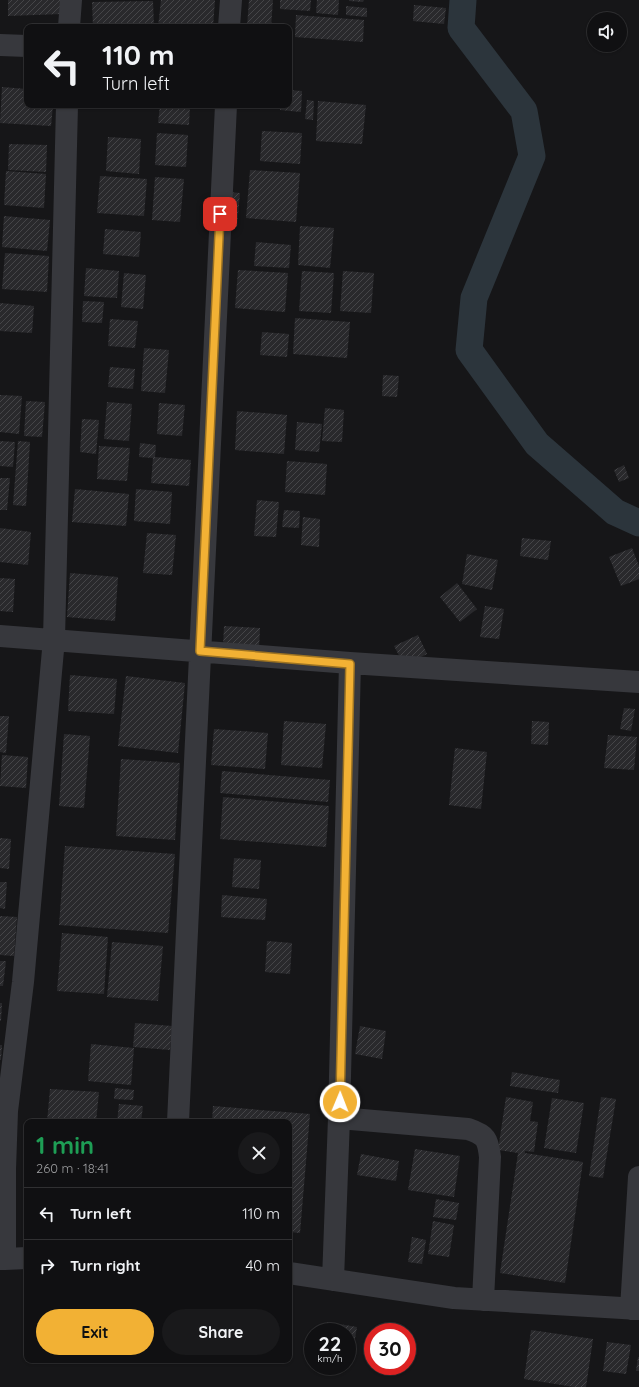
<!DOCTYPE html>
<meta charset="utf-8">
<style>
:root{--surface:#101012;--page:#19191b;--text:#f1f3f6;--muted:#9c9d9f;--line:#303032;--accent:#f2b134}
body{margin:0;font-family:Quicksand,sans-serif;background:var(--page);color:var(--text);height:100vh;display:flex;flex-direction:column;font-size:15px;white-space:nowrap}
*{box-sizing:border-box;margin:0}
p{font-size:13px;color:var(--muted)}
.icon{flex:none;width:22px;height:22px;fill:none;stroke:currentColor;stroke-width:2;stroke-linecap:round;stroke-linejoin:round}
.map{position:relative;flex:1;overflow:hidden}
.details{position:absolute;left:24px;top:1119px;width:268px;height:244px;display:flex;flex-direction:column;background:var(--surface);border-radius:8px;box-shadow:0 1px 3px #0004,0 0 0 1px var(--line)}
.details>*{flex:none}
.guide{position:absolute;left:24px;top:24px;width:268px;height:84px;border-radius:8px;box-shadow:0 1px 3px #0004,0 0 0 1px var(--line);background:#101012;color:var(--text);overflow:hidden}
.fabs{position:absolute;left:587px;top:12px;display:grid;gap:8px}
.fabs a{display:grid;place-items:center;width:40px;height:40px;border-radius:50%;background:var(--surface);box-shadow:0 1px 3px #0004,0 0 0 1px var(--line);font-size:20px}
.speed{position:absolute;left:304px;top:1323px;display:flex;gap:8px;font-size:20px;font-weight:700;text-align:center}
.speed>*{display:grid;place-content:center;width:52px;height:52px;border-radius:50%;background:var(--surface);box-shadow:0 1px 3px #0004,0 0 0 1px var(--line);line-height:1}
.speed small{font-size:10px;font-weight:400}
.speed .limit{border:6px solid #d22;background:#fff;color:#111}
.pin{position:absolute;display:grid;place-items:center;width:34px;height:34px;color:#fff;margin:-17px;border-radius:8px;box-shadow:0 2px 6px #0006}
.me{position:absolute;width:44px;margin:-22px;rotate:1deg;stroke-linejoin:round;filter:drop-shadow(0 0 3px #0008)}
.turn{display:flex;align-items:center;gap:14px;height:84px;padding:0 12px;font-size:18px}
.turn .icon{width:52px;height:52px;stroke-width:2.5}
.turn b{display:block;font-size:28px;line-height:34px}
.round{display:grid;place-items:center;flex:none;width:42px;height:42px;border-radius:21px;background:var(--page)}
.headline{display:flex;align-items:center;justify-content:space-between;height:68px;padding:0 12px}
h1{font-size:24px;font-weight:800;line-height:30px;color:#1e9e55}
.button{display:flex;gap:8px;margin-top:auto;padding:8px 12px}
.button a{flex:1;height:46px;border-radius:24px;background:var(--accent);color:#111;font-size:16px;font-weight:800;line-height:46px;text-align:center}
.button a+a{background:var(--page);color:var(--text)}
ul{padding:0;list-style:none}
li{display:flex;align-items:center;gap:12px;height:52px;padding:0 12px;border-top:1px solid var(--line)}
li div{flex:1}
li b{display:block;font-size:15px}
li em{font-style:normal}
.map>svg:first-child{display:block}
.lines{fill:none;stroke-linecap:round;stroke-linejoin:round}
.canal{stroke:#2c353c;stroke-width:27}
.building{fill:url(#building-hatch)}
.minor{stroke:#37383d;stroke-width:22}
.route-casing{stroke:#9d7322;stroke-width:10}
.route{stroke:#f2b134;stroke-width:7}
</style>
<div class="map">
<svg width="639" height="1387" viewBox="0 0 639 1387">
<defs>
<pattern id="building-hatch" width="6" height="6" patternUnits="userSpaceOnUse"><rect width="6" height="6" fill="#29292c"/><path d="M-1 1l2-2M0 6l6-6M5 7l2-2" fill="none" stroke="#454548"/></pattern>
</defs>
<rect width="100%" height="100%" fill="#161618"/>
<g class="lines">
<path class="canal" d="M463,0L461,28L524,111L532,156L474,298L469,350L537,444L615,512L639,523"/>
</g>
<path class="building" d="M8,0H61L62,14L8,16Z
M161,0H215L213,27H158Z
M249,0H273L271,27H247Z
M280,0H311L310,11L280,9Z
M317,0H339L338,15L316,13Z
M349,0H364L363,2L349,1Z
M153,1L154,27H93L92,2Z
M414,5L446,8L444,24L413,21Z
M346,6L367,8V17L346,15Z
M296,15L364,20L363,42L295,37Z
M2,87L27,89V105H53L51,126L0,123Z
M289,90L302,91L301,112L280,110L281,105H289Z
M307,100L314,101L313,120L305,119Z
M318,101L366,105L362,144L316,141Z
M160,105H190L189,125L158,123Z
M262,131L302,133L300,164L260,161Z
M157,133L188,135L186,167L155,165Z
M108,137L141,139L139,174L106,171Z
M9,144L47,145L46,172L8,170Z
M250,170L300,173L296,222L246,218Z
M6,171L46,174L44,208L4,205Z
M100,176L147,179L144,216L97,213Z
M155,177L184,179L180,222L152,220Z
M228,192L240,193L237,227H225Z
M4,216L50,220L47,251L2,247Z
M300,226L334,228L330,268L298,265Z
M105,229L141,232L139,257L103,254Z
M256,242L291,245L289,268L254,266Z
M5,253L49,256L47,292L2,289Z
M86,268L119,271L117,298L84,296Z
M238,270L288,273L285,312L235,308Z
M302,271L334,273L331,313L299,311Z
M343,271L374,273L371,313L340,311Z
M124,273L146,275L143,309L121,307Z
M83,301L104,302L102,323L82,322Z
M0,303L34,306L32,333L0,331Z
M295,318L350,322L347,358L293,354Z
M110,319L138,321L135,348L108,346Z
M262,332L289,334L287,357L260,355Z
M144,348L169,350L165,393L141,391Z
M110,367L135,369L133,389L108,387Z
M383,375L399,376L397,397L382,396Z
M0,395L22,396L19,434L0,432Z
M26,401L45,402L42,437L24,436Z
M107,402L132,404L129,441L104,439Z
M159,403L185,405L182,436L157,434Z
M325,408L344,410L342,442L322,441Z
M237,411L287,415L284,454L235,450Z
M82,419L99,420L96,454L80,452Z
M297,422L322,424L319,452L295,450Z
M0,441L15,442L13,467L0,466Z
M18,441L30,442L26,506L13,505Z
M140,443L156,445L155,457L191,460L189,486L151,483L153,458L139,457Z
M99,446L130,448L127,481L97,479Z
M287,461L327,464L325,495L285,492Z
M624,465L629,478L619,482L614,470Z
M0,478H10L7,510H0Z
M75,489L129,494L126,526L72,522Z
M136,489L172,492L170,524L134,521Z
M257,500L279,502L276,537L254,536Z
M284,510L300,511L299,528L282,527Z
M303,517L320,519L319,547L301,545Z
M0,528L31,532L28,565L0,562Z
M147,533L176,535L172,575L143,573Z
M522,538L551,541L548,560L520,556Z
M632,548L639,566V579L621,586L609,557Z
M467,554L498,560L492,590L462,584Z
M70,573L118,577L115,621L67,617Z
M0,578L15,579L13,612L0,611Z
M457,583L477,609L460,622L440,597Z
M485,606L504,609L499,639L480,637Z
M224,626L260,628L259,650L223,647Z
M418,635L427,654L404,665L394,646Z
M70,675L117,679L114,714L68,711Z
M126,676L185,683L178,753L118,746Z
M624,708L635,709L631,731L620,729Z
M0,716H9L6,753L0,752Z
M284,721L326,724L322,768L281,765Z
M532,721L549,722L548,745L531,744Z
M214,729L268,733L265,769L211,765Z
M64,734L90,736L84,808L59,806Z
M608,735L637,737L634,770L604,768Z
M455,748L487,752L481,809L449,805Z
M2,755L28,757L26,788L0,786Z
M121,759L180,763L175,840L116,836Z
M222,771L330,780L328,802L220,793Z
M223,797L329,806L326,847L220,839Z
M0,838L11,839L9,869L0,868Z
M65,846L175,854L168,933L59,925Z
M234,858L261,860L259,889L232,887Z
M0,882H7L5,909L0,908Z
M222,895L267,899L265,920L221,917Z
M0,916L17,917L14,956L0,955Z
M62,933L108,937L104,994L57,991Z
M267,941L292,943L290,974L265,972Z
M112,942L163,946L158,1001L107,997Z
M0,961H6L3,986H0Z
M0,1003H2L1,1021H0Z
M135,1023L172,1026L170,1050L133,1047Z
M360,1026L386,1031L382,1059L355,1054Z
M91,1044L134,1048L131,1085L88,1081Z
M0,1045H2L1,1060H0Z
M512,1072L560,1080L558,1093L510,1086Z
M115,1088L134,1090L133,1100L114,1099Z
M50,1089L99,1092L96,1122H47Z
M506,1097L533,1102L530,1121L538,1122L534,1152L525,1151V1153L583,1162L565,1283L500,1273L518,1153L498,1150Z
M601,1097L616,1099L603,1178L589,1176Z
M552,1098L584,1103L576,1153L544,1148Z
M119,1104L143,1106L141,1122H117Z
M213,1106L310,1114L300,1233L289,1232V1122H212Z
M415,1149L460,1156L454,1197L408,1190Z
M361,1154L399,1161L396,1181L357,1175Z
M436,1199L459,1203L456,1220L433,1217Z
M433,1221L454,1225L449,1257L428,1254Z
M412,1237L426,1240L422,1264L408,1262Z
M327,1322L357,1327L350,1367L347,1366V1332H325Z
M531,1330L593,1339L586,1387H574L524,1379Z
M607,1342L631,1345L626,1374L603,1371Z
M638,1357H639V1371H636Z"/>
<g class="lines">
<path class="minor" d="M69,27L71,0
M229,27L231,0
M0,45L27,46
M0,636L350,663L639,682
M339,1118L468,1129C486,1135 488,1139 490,1157L483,1300
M178,1122L226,105
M0,1259H5V1169L7,1111L23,982L54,639L67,105
M5,1259L27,1258
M289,1273L454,1298L639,1309
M333,1280L339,1118L350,663
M631,1309L639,1177"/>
</g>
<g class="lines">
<defs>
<path id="route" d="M220,214L200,651L350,664L340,1102"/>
</defs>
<use href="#route" class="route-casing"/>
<use href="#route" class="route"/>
</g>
</svg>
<div class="fabs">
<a><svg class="icon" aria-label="sound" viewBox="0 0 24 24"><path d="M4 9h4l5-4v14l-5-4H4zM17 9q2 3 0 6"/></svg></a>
</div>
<div class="speed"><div>22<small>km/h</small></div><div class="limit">30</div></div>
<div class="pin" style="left:220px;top:214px;background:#d93025"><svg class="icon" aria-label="arrive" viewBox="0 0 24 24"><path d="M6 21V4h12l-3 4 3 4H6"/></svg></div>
<svg class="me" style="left:340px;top:1102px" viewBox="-20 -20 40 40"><circle r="17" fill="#f2b134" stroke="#fff" stroke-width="3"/><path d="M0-11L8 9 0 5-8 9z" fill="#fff"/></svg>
<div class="guide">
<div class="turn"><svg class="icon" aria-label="left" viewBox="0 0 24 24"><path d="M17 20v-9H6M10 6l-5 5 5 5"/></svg><div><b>110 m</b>Turn left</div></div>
</div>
<section class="details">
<div class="headline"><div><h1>1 min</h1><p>260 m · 18:41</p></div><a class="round"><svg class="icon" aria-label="close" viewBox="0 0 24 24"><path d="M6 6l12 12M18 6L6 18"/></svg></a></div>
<ul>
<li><svg class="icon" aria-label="left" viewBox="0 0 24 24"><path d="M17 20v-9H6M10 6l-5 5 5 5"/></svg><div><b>Turn left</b></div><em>110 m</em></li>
<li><svg class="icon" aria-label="right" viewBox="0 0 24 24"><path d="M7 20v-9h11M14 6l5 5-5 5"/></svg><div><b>Turn right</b></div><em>40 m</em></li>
</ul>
<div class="button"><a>Exit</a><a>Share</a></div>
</section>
</div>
